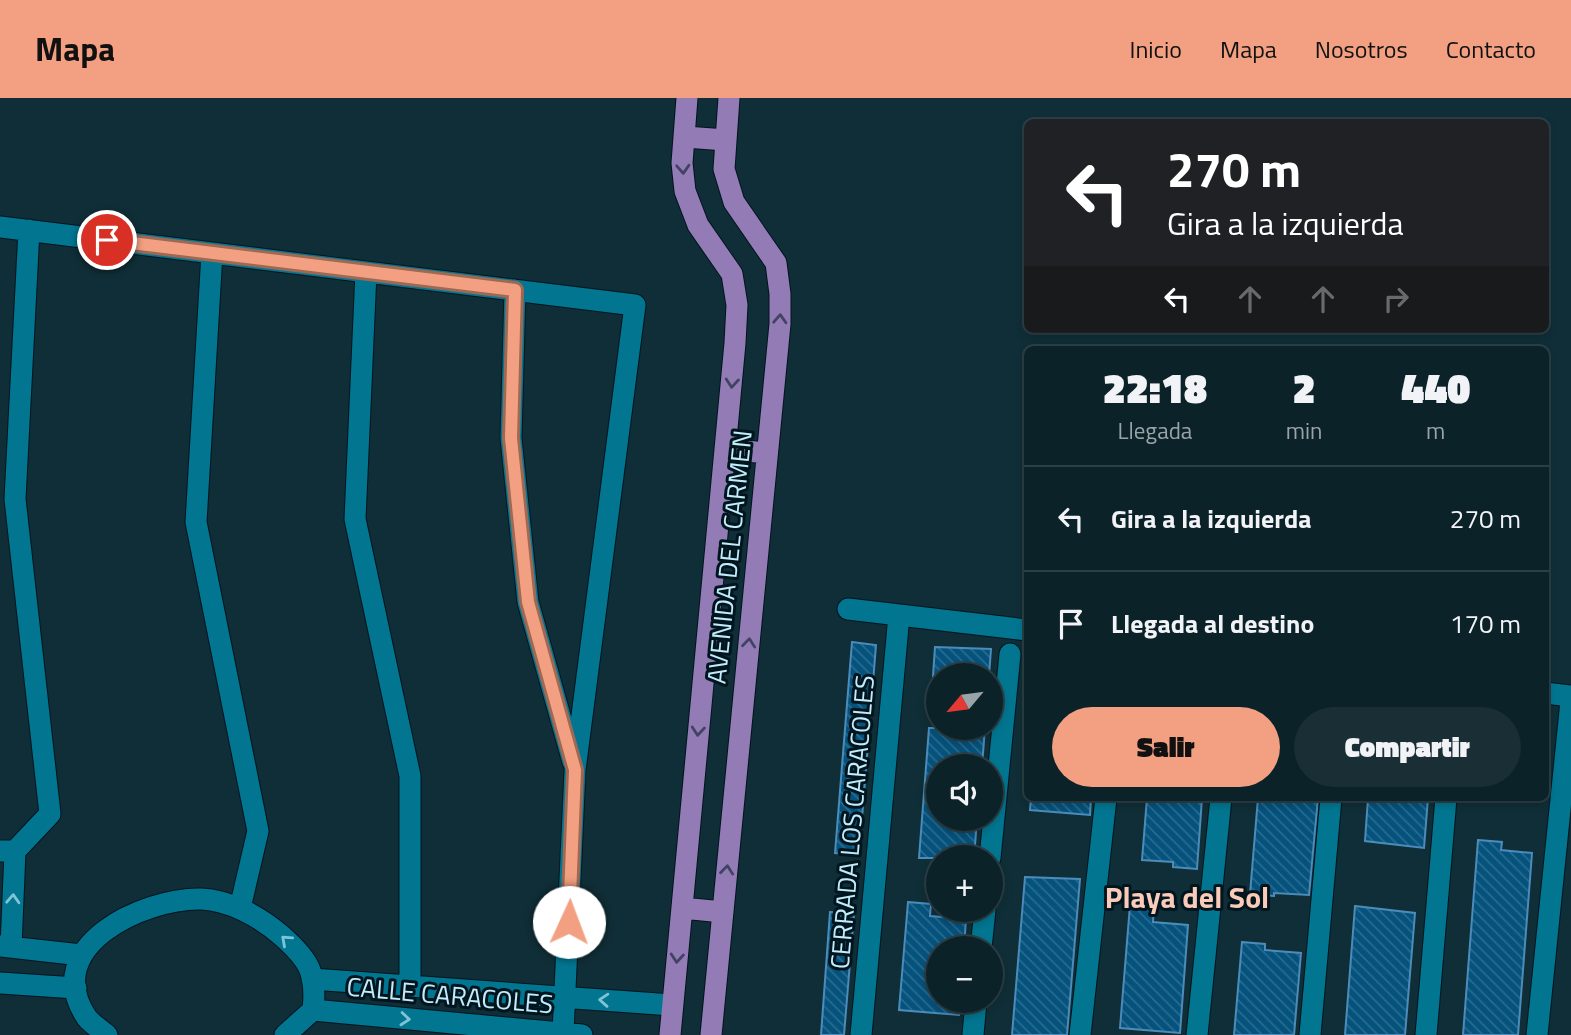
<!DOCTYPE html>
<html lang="es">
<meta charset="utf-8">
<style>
:root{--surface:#0c2229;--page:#1a2f35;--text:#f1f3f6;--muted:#9aa4a8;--line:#2c3f46;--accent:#f2a081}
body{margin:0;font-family:"Titillium Web",sans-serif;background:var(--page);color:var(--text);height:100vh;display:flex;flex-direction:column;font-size:26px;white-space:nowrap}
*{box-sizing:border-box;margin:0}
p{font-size:23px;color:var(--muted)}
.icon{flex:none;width:38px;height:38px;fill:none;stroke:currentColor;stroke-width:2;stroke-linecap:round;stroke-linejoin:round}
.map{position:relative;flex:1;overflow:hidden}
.drawer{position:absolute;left:1024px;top:248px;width:525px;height:455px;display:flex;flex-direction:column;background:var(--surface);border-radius:10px;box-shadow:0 4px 10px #0003,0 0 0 2px var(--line)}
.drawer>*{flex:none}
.top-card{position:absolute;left:1024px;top:21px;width:525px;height:214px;border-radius:10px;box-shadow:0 4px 10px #0003,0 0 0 2px var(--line);background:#202124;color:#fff;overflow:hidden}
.needle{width:46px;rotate:241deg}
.fabs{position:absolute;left:926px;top:565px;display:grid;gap:14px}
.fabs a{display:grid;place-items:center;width:77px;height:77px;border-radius:50%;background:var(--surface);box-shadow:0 4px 10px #0003,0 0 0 2px var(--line);font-size:35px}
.pin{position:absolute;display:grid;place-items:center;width:60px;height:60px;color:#fff;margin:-30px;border:4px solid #fff;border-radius:50%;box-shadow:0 2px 7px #0007}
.me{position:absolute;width:77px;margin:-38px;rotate:2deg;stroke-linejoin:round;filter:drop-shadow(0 0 5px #0008)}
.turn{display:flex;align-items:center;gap:24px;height:147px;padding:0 28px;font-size:32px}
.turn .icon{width:91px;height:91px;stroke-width:2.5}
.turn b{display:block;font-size:49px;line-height:60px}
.lanes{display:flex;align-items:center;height:66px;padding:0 28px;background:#0003;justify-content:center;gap:35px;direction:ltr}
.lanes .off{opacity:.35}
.eta{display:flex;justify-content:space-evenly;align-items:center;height:119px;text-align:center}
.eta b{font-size:42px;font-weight:800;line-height:49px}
.primary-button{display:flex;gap:14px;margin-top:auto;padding:14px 28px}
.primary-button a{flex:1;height:80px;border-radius:42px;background:var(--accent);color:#111;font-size:28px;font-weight:800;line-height:80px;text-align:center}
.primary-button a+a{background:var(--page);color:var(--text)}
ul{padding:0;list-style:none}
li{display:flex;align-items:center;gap:21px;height:105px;padding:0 28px;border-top:2px solid var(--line)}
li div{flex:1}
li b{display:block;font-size:26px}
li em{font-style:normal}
header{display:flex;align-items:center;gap:42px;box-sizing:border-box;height:98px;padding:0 35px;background:var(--accent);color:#111}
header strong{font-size:33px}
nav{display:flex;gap:38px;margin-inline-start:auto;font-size:24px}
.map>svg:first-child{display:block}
.building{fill:url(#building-back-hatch);stroke:#4b8cba;stroke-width:2}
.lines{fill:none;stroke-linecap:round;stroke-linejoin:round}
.minor-casing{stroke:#00151e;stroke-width:23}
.major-casing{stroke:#00151e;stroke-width:23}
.minor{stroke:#027691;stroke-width:21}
.major{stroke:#937bb6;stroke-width:21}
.oneway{stroke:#424362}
.oneway2{stroke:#7fc3d6}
.route-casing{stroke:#9d6854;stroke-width:18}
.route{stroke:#f2a081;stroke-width:12}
.labels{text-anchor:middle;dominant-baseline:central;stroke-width:6;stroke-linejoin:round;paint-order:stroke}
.street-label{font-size:26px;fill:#c2ecfb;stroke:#00151e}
.quarter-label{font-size:30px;font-weight:bold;fill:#fbcbb9;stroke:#00151e}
</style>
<header>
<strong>Mapa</strong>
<nav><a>Inicio</a><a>Mapa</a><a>Nosotros</a><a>Contacto</a></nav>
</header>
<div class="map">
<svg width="1571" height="937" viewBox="0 0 1571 937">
<defs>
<pattern id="building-back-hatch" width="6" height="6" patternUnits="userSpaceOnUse" patternTransform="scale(1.75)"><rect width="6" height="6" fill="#05527c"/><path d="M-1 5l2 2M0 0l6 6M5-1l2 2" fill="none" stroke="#286b90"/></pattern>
</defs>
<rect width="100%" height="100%" fill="#102e37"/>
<path class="building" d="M852,544L876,547L859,757L835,755Z
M935,549L991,551L989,578H933Z
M929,630H985L982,668H938V721H977L974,760H919Z
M1031,700H1091L1090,717L1030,712Z
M1147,700H1202L1197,771L1173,769V764L1142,762Z
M1258,700H1318L1309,797L1274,795V798L1250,796Z
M1368,700H1428L1424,750L1365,743Z
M1478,742L1502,744L1501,752L1532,755L1518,937H1463Z
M1025,779L1080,781L1067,937H1012Z
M908,804L931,806L930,818L966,821L964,850H938V903H960L959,917L899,912Z
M1130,807L1154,809L1153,824L1188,827L1180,935L1120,930Z
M1355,808L1415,815L1405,937H1345Z
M830,814L854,816L844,937H821Z
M1242,844L1265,846V852L1301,855L1294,937H1234Z"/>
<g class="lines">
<defs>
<path id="minor" d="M0,129L635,207L575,672L563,935
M212,155L196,424L258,733L240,810
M366,174L355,421L410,678V888
M515,192L511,340L528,504L573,664
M848,511L1027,532
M1545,595L1571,598
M0,753H15L50,716L15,401L29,132
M990,760L1010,556
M0,848L81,857
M11,849L15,753
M981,850L985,812
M312,881L672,907
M0,885L76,890
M313,912L582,937
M107,937C101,932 92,926 87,920C39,849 142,800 201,801C230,802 260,819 282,838C309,862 317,875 313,912L285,937
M861,937L899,517
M973,937L976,903
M1080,937L1106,700
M1197,937L1221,700
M1310,937L1331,700
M1426,937L1446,700
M1537,937L1571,603"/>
<path id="major" d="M685,39L726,42
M725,351L767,355
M682,810L723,814
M670,937L735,245L737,207L732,176L698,127L685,93L682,65L687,0
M711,937L780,226V196L776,165L734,104L724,71L729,0"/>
</defs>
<use href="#minor" class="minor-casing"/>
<use href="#major" class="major-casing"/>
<use href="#minor" class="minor"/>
<use href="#major" class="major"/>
</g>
<defs><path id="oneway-chevron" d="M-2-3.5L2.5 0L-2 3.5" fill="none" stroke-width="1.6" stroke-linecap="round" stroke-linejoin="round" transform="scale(1.75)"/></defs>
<g class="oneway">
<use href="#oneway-chevron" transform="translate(683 71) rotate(87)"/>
<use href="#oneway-chevron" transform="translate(780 221) rotate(-87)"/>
<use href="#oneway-chevron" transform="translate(732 285) rotate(95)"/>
<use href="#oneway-chevron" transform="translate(749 545) rotate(-84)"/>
<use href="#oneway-chevron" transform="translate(698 633) rotate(95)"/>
<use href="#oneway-chevron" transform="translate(727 772) rotate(-84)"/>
<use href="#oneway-chevron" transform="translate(677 860) rotate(95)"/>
</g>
<g class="oneway2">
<use href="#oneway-chevron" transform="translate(13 801) rotate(-87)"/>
<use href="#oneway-chevron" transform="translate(286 842) rotate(-138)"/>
<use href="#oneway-chevron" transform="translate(604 902) rotate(-176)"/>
<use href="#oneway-chevron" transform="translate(405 921) rotate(5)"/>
</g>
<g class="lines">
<defs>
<path id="route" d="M107,142L515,192L511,340L528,504L575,672L569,824"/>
</defs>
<use href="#route" class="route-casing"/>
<use href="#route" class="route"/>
</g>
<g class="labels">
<g class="street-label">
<text transform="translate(729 459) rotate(-84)">AVENIDA DEL CARMEN</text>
<text transform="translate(852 724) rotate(-85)">CERRADA LOS CARACOLES</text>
<text transform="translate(450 897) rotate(5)">CALLE CARACOLES</text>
</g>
<g class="quarter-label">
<text x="1187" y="799">Playa del Sol</text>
</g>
</g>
</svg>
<div class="fabs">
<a><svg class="needle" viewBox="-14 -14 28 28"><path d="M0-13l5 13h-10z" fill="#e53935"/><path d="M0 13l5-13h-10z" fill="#9aa4a8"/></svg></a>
<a><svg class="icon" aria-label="sound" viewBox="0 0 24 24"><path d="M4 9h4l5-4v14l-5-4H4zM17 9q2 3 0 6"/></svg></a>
<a>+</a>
<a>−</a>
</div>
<div class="pin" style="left:107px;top:142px;background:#d93025"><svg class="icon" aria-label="arrive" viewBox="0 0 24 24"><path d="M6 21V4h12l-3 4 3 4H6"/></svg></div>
<svg class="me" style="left:569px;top:824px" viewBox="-20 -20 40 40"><circle r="19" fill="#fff"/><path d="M0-13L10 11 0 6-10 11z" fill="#f2a081"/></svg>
<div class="top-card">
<div class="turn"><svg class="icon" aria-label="left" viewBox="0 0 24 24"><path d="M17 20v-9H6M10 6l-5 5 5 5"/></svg><div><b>270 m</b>Gira a la izquierda</div></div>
<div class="lanes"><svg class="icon" aria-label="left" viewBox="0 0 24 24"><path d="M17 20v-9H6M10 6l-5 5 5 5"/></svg><svg class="icon off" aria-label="ahead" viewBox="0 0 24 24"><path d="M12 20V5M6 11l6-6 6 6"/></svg><svg class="icon off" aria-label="ahead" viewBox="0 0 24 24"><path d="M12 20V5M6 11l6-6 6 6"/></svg><svg class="icon off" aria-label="right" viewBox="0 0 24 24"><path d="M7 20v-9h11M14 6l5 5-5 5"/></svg></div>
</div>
<section class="drawer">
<div class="eta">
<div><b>22:18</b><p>Llegada</p></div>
<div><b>2</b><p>min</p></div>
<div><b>440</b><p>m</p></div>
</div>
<ul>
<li><svg class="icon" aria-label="left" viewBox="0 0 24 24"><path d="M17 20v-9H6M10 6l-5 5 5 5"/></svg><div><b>Gira a la izquierda</b></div><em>270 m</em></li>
<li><svg class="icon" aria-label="arrive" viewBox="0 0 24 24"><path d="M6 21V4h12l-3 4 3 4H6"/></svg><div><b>Llegada al destino</b></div><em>170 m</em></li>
</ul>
<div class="primary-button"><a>Salir</a><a>Compartir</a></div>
</section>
</div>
